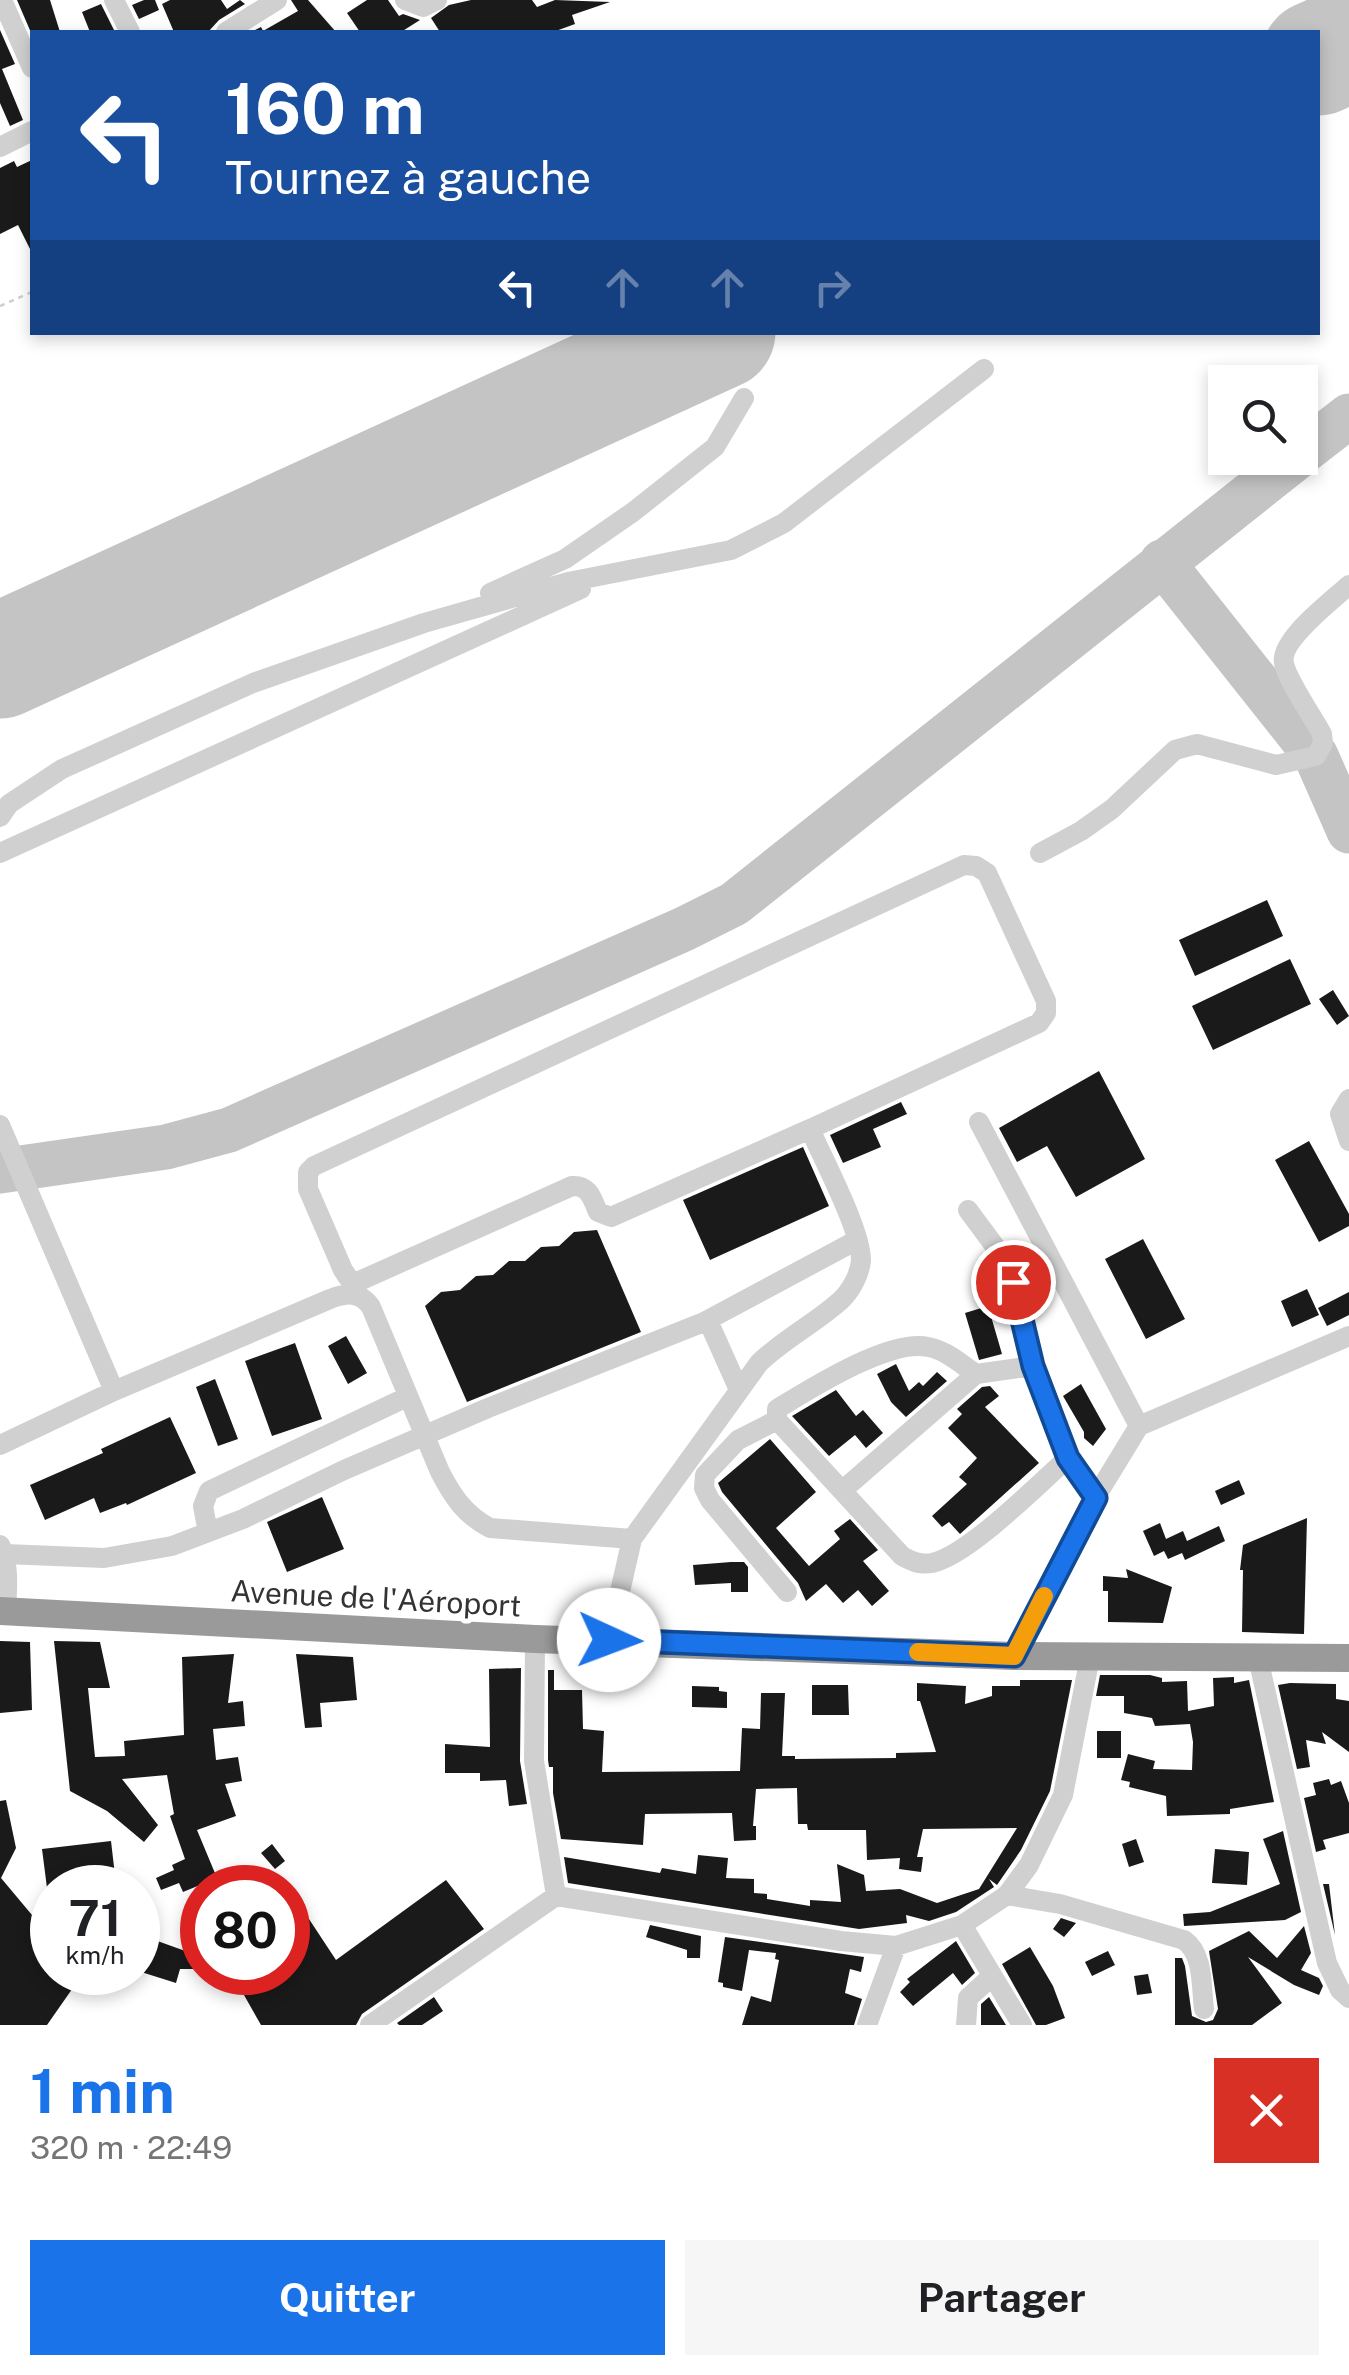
<!DOCTYPE html>
<html lang="fr">
<meta charset="utf-8">
<style>
:root{--surface:#fff;--page:#f6f6f6;--text:#202124;--muted:#757577;--accent:#1a73e8}
body{margin:0;font-family:"Public Sans",sans-serif;background:var(--page);color:var(--text);height:100vh;display:flex;flex-direction:column;font-size:38px;white-space:nowrap}
*{box-sizing:border-box;margin:0}
p{font-size:32px;color:var(--muted)}
.icon{flex:none;width:55px;height:55px;fill:none;stroke:currentColor;stroke-width:2;stroke-linecap:round;stroke-linejoin:round}
.map{position:relative;height:2025px;overflow:hidden}
.details{display:flex;flex-direction:column;background:var(--surface);flex:1}
.details>*{flex:none}
.banner{position:absolute;left:30px;top:30px;width:1290px;height:305px;border-radius:0px;box-shadow:0 5px 15px #0003;background:#1a4fa0;color:#fff;overflow:hidden}
.controls{position:absolute;left:1208px;top:365px;display:grid;gap:20px}
.controls a{display:grid;place-items:center;width:110px;height:110px;border-radius:0px;background:var(--surface);box-shadow:0 5px 15px #0003;font-size:50px}
.speed{position:absolute;left:30px;top:1865px;display:flex;gap:20px;font-size:50px;font-weight:700;text-align:center}
.speed>*{display:grid;place-content:center;width:130px;height:130px;border-radius:50%;background:var(--surface);box-shadow:0 5px 15px #0003;line-height:1}
.speed small{font-size:25px;font-weight:400}
.speed .limit{border:15px solid #d22;background:#fff;color:#111}
.pin{position:absolute;display:grid;place-items:center;width:85px;height:85px;color:#fff;margin:-42px;border:5px solid #fff;border-radius:50%;box-shadow:0 2px 10px #0007}
.me{position:absolute;width:110px;margin:-55px;rotate:92deg;stroke-linejoin:round;filter:drop-shadow(0 0 8px #0008)}
.turn{display:flex;align-items:center;gap:35px;height:210px;padding:0 30px;font-size:45px}
.turn .icon{width:130px;height:130px;stroke-width:2.5}
.turn b{display:block;font-size:70px;line-height:85px}
.lanes{display:flex;align-items:center;height:95px;padding:0 30px;background:#0003;justify-content:center;gap:50px;direction:ltr}
.lanes .off{opacity:.35}
.round{display:grid;place-items:center;flex:none;width:105px;height:105px;border-radius:0px;background:var(--page)}
.overview{display:flex;align-items:center;justify-content:space-between;height:170px;padding:0 30px}
h1{font-size:60px;font-weight:700;line-height:75px;color:var(--accent)}
.action{display:flex;gap:20px;margin-top:auto;padding:20px 30px}
.action a{flex:1;height:115px;border-radius:0px;background:var(--accent);color:#fff;font-size:40px;font-weight:700;line-height:115px;text-align:center}
.action a+a{background:var(--page);color:var(--text)}
.map>svg:first-child{display:block}
.lines{fill:none;stroke-linecap:round;stroke-linejoin:round}
.taxiway{stroke:#c4c4c4;stroke-width:45}
.runway{stroke:#c4c4c4;stroke-width:115}
.building{fill:#1a1a1a}
.path{stroke:#d0d0d0;stroke-width:2.5;stroke-dasharray:5 5;stroke-linecap:butt}
.minor{stroke:#d0d0d0;stroke-width:20}
.highway{stroke:#9a9a9a;stroke-width:28}
.route-casing{stroke:#114b97;stroke-width:25}
.route{stroke:#1a73e8;stroke-width:18}
.slow{stroke:#f59e0b;stroke-width:18}
.labels{text-anchor:middle;dominant-baseline:central;stroke-width:10;stroke-linejoin:round;paint-order:stroke}
.street-label{font-size:30px;fill:#333;stroke:#fff}
</style>
<div class="map">
<svg width="1349" height="2025" viewBox="0 0 1349 2025">
<rect width="100%" height="100%" fill="#fff"/>
<g class="lines">
<path class="taxiway" d="M1300,454L1349,416
M1162,562L1316,756L1349,831
M0,1171L166,1147L229,1130L684,929L734,904L1296,458"/>
<path class="runway" d="M1318,58L1349,44
M0,661L718,332"/>
</g>
<path class="building" d="M17,0H50L60,32H32V35Z
M144,0H155L159,10L139,19L132,5Z
M170,0H221L227,9L240,0L245,4L219,20L208,32H174L162,4Z
M291,0H308L336,32H251L261,27L263,31L298,11Z
M367,0H388L399,16L403,14L420,20L401,32H360L347,13Z
M471,0H532L537,7L555,0L610,2L572,15L575,24L553,32H440L431,18L449,5Z
M101,4L115,32H90L82,12Z
M0,30L15,64L2,69L23,120L10,126L0,103Z
M32,160V253L18,225L0,234V168L14,161L17,167Z
M1267,900L1283,936L1195,976L1179,940Z
M1290,959L1311,1004L1213,1050L1192,1006Z
M1333,990L1349,1016L1337,1025L1319,999Z
M1099,1071L1145,1159L1076,1197L1047,1146L1017,1162L999,1128Z
M901,1102L907,1114L873,1129L881,1147L843,1163L830,1135Z
M1309,1141L1349,1214V1226L1319,1242L1275,1160Z
M803,1147L829,1206L710,1260L683,1200Z
M597,1230L641,1332L467,1402L425,1306L441,1292L460,1290L476,1276L493,1275L509,1261H525L541,1247L559,1246L574,1232Z
M1143,1239L1185,1319L1146,1339L1105,1259Z
M1307,1289L1319,1315L1292,1327L1281,1301Z
M1349,1292V1315L1327,1326L1318,1308Z
M988,1306L1002,1354L979,1360L965,1313Z
M346,1336L367,1373L348,1384L328,1346Z
M295,1343L322,1419L272,1436L245,1361Z
M896,1364L909,1391L919,1382L923,1386L937,1372L947,1381L906,1417L891,1402L877,1374Z
M215,1379L238,1439L218,1446L196,1387Z
M1081,1384L1106,1429L1093,1446L1084,1438V1432L1063,1396Z
M990,1386L999,1396L985,1407L1039,1463L960,1534L949,1522L942,1527L932,1516L967,1484L959,1477L977,1458L948,1428L962,1414L957,1409L982,1387Z
M836,1390L856,1416L863,1410L883,1433L866,1448L855,1435L829,1456L792,1416Z
M170,1417L196,1473L127,1505L126,1503L100,1513L94,1498L45,1520L30,1485L103,1453L101,1449Z
M770,1439L816,1492L776,1528L809,1566L840,1539L834,1531L850,1519L878,1550L863,1561L889,1591L872,1606L858,1590L843,1603L826,1584L806,1601L798,1583L722,1492L718,1483Z
M1239,1480L1245,1494L1221,1505L1215,1491Z
M322,1497L344,1549L287,1572L267,1522Z
M1307,1518L1304,1634L1242,1632L1243,1570H1240L1243,1545Z
M1160,1523L1166,1539L1183,1531L1187,1541L1219,1526L1225,1541L1185,1560L1182,1553L1168,1559L1164,1551L1154,1556L1143,1531Z
M731,1562H744L748,1567V1592H731V1583L695,1585L693,1565Z
M1126,1569L1172,1587L1163,1623L1108,1622V1591H1103V1576L1128,1578Z
M0,1641L30,1642L32,1710L0,1713Z
M54,1641L100,1642L110,1688H88L95,1757L125,1756L124,1741L184,1735L182,1657L234,1654L228,1703L243,1701L245,1726L213,1729L216,1760L238,1757L242,1781L225,1784L236,1816L197,1830L217,1878L183,1892L179,1883L161,1890L156,1878L174,1870L172,1865L185,1859L170,1816L174,1814L167,1775L122,1779L158,1825L144,1842L107,1811L70,1791Z
M296,1654L353,1657L357,1700L320,1703L322,1727L305,1728Z
M521,1668L520,1761L527,1804L509,1806L506,1780L480,1781V1773H445V1744L490,1747L489,1669Z
M548,1670H554V1690H582L583,1729L604,1731L602,1772L740,1771L742,1728L760,1729L761,1693H785L782,1756H795V1759L896,1758V1753L936,1752L920,1701H917V1683L966,1686L965,1704L992,1696V1686H1020V1680H1072L1050,1791L1021,1850L997,1885L989,1879L994,1887L956,1912L929,1921L906,1915L907,1923L859,1929L568,1883L564,1857L660,1873L662,1868L696,1874L698,1855L728,1858L726,1878L754,1879V1893L767,1894V1899L810,1906V1900L841,1902L837,1864L864,1875L866,1891L900,1889L937,1903L979,1889L1017,1828L923,1829L917,1857H923L921,1872L899,1869L900,1858L867,1860L866,1830H808L807,1824H798L797,1788L756,1789L753,1826H756V1840L734,1841L732,1813L645,1814L643,1845L561,1839L553,1793V1767H549L548,1760Z
M1100,1675H1150L1162,1678V1682L1187,1681L1188,1711L1214,1706L1213,1678L1234,1677V1683L1249,1680L1274,1802L1230,1809V1814L1167,1816L1166,1796L1129,1787L1130,1782L1121,1780L1128,1754L1155,1761L1153,1769L1192,1770L1193,1742L1190,1724L1155,1726L1152,1718L1124,1713V1696H1096Z
M1290,1683L1336,1684V1699L1349,1701V1752L1322,1732L1326,1744L1306,1740L1310,1767L1297,1769L1278,1685Z
M812,1685H848L849,1715H812Z
M692,1686L719,1687V1691L727,1692V1708L692,1707Z
M1097,1731H1121V1758H1097Z
M1329,1779L1331,1785L1341,1781L1349,1803V1833L1323,1840L1326,1849L1316,1852L1304,1798L1316,1795L1313,1783Z
M6,1800L16,1848L1,1878L32,1915L36,1935L46,1933L52,1941V1972H84L47,2025H0V1801Z
M1283,1831L1301,1912L1285,1920L1184,1926L1183,1914L1210,1912L1280,1884L1263,1839Z
M1136,1839L1144,1862L1129,1867L1122,1844Z
M111,1841L116,1884L47,1888L42,1849Z
M272,1844L285,1861L275,1869L261,1853Z
M1215,1849L1249,1852L1247,1885L1212,1883Z
M446,1880L484,1929L362,2014L356,2025H261L231,1972H288V1932L307,1916L336,1960Z
M1323,1884H1329L1335,1935Z
M1061,1918L1076,1923L1064,1937L1053,1929Z
M650,1925L701,1936L700,1958H687V1950L646,1937Z
M1304,1926L1311,1953L1301,1970L1319,1978L1323,1986L1319,1995L1294,1985L1248,1957L1282,2003L1252,2025H1175V1958H1182L1185,1966L1192,2016L1206,2022L1213,2020L1218,2009L1209,1951L1249,1931L1277,1958Z
M138,1934L202,1957V1969H180L176,1983L138,1971Z
M725,1937L864,1957L861,1972L850,1969L845,1993L862,1999L854,2025H742L751,1996L771,2002L779,1960L775,1959L776,1953L749,1950L742,1991L723,1987V1983L718,1982Z
M956,1941L975,1973L962,1985L953,1973L913,2006L900,1992L910,1982L907,1979Z
M1030,1947L1053,1986L1065,2018L1046,2025H1036L1002,1964Z
M1108,1951L1115,1965L1092,1976L1085,1962Z
M1148,1974L1152,1993L1137,1995L1134,1976Z
M434,1997L443,2011L422,2025H399L397,2023Z
M989,1997L1006,2025H981V2004Z"/>
<g class="lines">
<path class="path" d="M0,306L32,292"/>
<path class="minor" d="M2,0L32,68
M114,0L130,32
M405,0L423,7L437,0
M226,32L277,0
M0,147L32,131
M490,593L565,559L633,512L715,447L744,398
M0,817L9,804L62,769L253,683L424,623L568,582L731,550L784,523L984,369
M0,853L581,589
M1040,853L1081,831L1112,809L1175,750L1197,744L1276,765L1316,756L1323,743L1322,734C1314,719 1286,678 1284,663C1279,640 1333,600 1349,585
M1349,1099L1340,1114L1349,1141
M979,1122L1139,1426
M0,1125L114,1391L0,1445
M968,1210L1005,1260L1033,1366L1068,1458L1095,1498
M704,1322L710,1325L739,1390
M114,1391L330,1299C346,1293 360,1291 371,1307L440,1472C453,1497 465,1515 490,1528L632,1539
M777,1420L902,1556C913,1562 920,1565 932,1563C969,1555 1037,1485 1068,1458
M844,1489L976,1374L1033,1366
M208,1532L203,1506L209,1491L407,1397
M0,1545C10,1564 7,1590 6,1611
M5,1554L104,1558L172,1546L243,1519L344,1470L488,1408L704,1322L857,1240
M787,1592L710,1500L704,1488L705,1475L738,1440L777,1420V1409C810,1389 890,1338 928,1347C946,1350 961,1364 976,1374
M535,1639L534,1761L556,1896
M609,1640L632,1539L759,1363C784,1339 814,1324 840,1301C850,1292 860,1275 861,1260C861,1230 823,1159 810,1129L611,1217L598,1212C592,1198 589,1185 572,1186L357,1282L349,1279L343,1270L308,1189V1172L314,1166L964,865L976,866L987,873L1046,1001V1013L1039,1023L810,1129
M1014,1656L1095,1498L1139,1426L1349,1336
M1258,1658L1327,1963L1340,1990L1349,1998
M1007,1895L1060,1904L1184,1940C1204,1954 1201,1986 1204,2009
M962,1925L1022,2025
M370,2025L556,1896L841,1941L896,1946L962,1925L1007,1895L1029,1865L1063,1795L1090,1657
M867,2025L896,1946
M966,2025L968,1998L991,1977"/>
<path class="highway" d="M0,1611L535,1639L1014,1656L1349,1658"/>
</g>
<g class="lines">
<defs>
<path id="route" d="M609,1640L1014,1656L1096,1498L1068,1458L1033,1366L1013,1282"/>
</defs>
<use href="#route" class="route-casing"/>
<use href="#route" class="route"/>
<path class="slow" d="M918,1652L1014,1656L1044,1596"/>
</g>
<g class="labels">
<g class="street-label">
<text transform="translate(376 1598) rotate(3)">Avenue de l'Aéroport</text>
</g>
</g>
</svg>
<div class="controls">
<a><svg class="icon" aria-label="search" viewBox="0 0 24 24"><circle cx="10" cy="10" r="6"/><path d="M15 15l6 6"/></svg></a>
</div>
<div class="speed"><div>71<small>km/h</small></div><div class="limit">80</div></div>
<div class="pin" style="left:1013px;top:1282px;background:#d93025"><svg class="icon" aria-label="arrive" viewBox="0 0 24 24"><path d="M6 21V4h12l-3 4 3 4H6"/></svg></div>
<svg class="me" style="left:609px;top:1640px" viewBox="-20 -20 40 40"><circle r="19" fill="#fff"/><path d="M0-13L10 11 0 6-10 11z" fill="#1a73e8"/></svg>
<div class="banner">
<div class="turn"><svg class="icon" aria-label="left" viewBox="0 0 24 24"><path d="M17 20v-9H6M10 6l-5 5 5 5"/></svg><div><b>160 m</b>Tournez à gauche</div></div>
<div class="lanes"><svg class="icon" aria-label="left" viewBox="0 0 24 24"><path d="M17 20v-9H6M10 6l-5 5 5 5"/></svg><svg class="icon off" aria-label="ahead" viewBox="0 0 24 24"><path d="M12 20V5M6 11l6-6 6 6"/></svg><svg class="icon off" aria-label="ahead" viewBox="0 0 24 24"><path d="M12 20V5M6 11l6-6 6 6"/></svg><svg class="icon off" aria-label="right" viewBox="0 0 24 24"><path d="M7 20v-9h11M14 6l5 5-5 5"/></svg></div>
</div>
</div>
<section class="details">
<div class="overview"><div><h1>1 min</h1><p>320 m · 22:49</p></div><a class="round" style="background:#d93025;color:#fff"><svg class="icon" aria-label="close" viewBox="0 0 24 24"><path d="M6 6l12 12M18 6L6 18"/></svg></a></div>
<div class="action"><a>Quitter</a><a>Partager</a></div>
</section>
